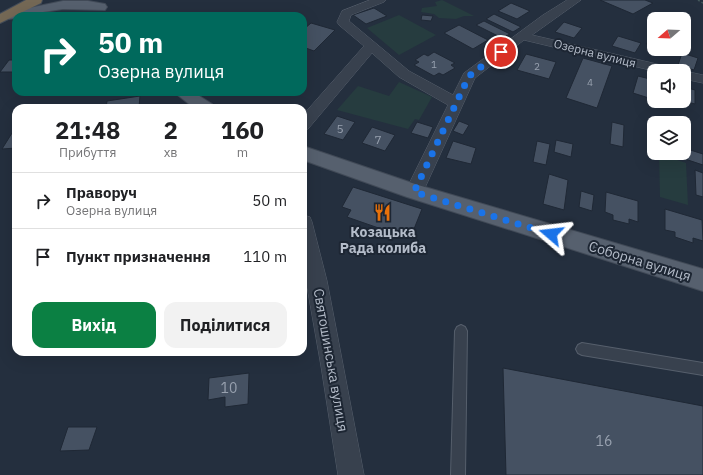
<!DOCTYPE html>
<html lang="uk">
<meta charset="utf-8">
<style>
:root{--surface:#fff;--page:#f2f2f2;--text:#202124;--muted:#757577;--line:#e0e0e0;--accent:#0b8043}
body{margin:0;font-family:"IBM Plex Sans",sans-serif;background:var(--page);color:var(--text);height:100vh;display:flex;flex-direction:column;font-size:15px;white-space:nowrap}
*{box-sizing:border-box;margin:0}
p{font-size:13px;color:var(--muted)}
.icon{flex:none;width:22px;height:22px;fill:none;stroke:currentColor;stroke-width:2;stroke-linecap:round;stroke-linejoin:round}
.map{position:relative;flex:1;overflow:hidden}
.drawer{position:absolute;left:12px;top:104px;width:295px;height:252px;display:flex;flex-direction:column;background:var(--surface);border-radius:12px;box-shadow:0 4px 16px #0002}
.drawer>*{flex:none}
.hud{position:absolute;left:12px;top:12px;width:295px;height:84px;border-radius:12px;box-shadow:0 4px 16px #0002;background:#00695c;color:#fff;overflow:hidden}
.needle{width:26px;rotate:251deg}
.buttons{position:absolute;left:647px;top:12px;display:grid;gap:8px}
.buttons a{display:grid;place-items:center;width:44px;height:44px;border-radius:8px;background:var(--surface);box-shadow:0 4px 16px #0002;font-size:20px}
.pin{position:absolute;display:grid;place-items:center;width:34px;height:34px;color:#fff;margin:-17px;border:2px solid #fff;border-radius:50%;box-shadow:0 1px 4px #0007}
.me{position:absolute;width:44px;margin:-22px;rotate:287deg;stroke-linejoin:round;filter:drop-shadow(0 0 3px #0008)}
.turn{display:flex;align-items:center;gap:14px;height:84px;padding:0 20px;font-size:18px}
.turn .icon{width:52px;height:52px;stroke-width:2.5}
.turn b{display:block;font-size:28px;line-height:34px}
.eta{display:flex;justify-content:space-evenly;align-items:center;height:68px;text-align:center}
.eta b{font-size:24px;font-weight:700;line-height:28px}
.cta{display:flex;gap:8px;margin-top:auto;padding:8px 20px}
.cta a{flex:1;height:46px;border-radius:12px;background:var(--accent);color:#fff;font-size:16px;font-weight:700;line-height:46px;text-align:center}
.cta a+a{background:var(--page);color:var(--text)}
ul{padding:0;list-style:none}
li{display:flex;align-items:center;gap:12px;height:56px;padding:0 20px;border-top:1px solid var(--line)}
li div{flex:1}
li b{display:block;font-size:15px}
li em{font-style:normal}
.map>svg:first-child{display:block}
.green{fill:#263c3f}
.building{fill:#455162;stroke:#1f2835}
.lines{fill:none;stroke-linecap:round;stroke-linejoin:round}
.lane-casing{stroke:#565f6c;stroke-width:2}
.street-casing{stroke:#565f6c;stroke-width:1}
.primary-casing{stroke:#414a57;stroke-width:2}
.highway-casing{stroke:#434c59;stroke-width:2}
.path{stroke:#44595c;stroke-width:1.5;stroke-dasharray:2 2;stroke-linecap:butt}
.lane{fill:#38414e;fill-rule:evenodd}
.street{fill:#38414e;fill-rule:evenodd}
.primary{fill:#56606e;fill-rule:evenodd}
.highway{fill:#746855;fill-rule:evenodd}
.route{stroke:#1a73e8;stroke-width:7;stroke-dasharray:0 12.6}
.labels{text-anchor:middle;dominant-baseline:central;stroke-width:4;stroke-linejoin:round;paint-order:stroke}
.far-number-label{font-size:10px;fill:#98a1af}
.far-street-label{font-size:12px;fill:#b4bcc9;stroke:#1d2633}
.number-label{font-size:12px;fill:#98a1af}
.poi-label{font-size:14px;font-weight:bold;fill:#b4bcc9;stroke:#1d2633}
.street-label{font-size:14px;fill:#b4bcc9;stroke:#1d2633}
.near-number-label{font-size:14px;fill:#98a1af}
</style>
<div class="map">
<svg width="703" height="475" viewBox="0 0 703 475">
<rect width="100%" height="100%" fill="#242f3e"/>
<path class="green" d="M442,0L474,16H464L456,19L439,18L434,14L421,12L422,8L437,6L435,2Z
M399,15L436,35L399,55L367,28Z
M399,82L432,97L419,120L415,119L408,129L337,110L358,86L389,96Z
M659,154L686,163L688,205L660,197Z"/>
<path class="building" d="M600,0H645L653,3L633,14Z
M511,3L530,11L517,19L498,11Z
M374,8L387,16L366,24L353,15Z
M494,14L521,27L513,32L486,19Z
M422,15L433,16L431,21L421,20Z
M484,21L510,34L502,38L476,25Z
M564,22L582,28L574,38L555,32Z
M311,23L335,30L314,51L303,47V30Z
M459,25L488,40L473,49L444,33Z
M618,36L641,43L635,53L612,46Z
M651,38L654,39V47L646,44Z
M434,52L455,63L451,65L455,68L443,75L439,73L434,76L414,65L419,62L415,60L424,54L428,56Z
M682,53L698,58L694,70L678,65Z
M526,54L556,62L549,79L517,70Z
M583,58L612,66L597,108L566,98Z
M9,60H16V72H0Z
M638,76L654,80L652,99L633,93Z
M684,87L695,90V104L684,101Z
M140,96L139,107L106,108L107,101Z
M337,116L355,122L343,140L324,134Z
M459,121L469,125L463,135L453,131Z
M417,122L433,127L428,138L411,133Z
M612,122L624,125L623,147L610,144Z
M684,126L688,128V137L684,136Z
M372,127L395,135L385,151L362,143Z
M12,133H16V148L2,149Z
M556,140L573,144L571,157L554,152Z
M453,141L476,148L471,164L446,158Z
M537,141L550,144L546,165L533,162Z
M684,148L703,154V165L667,153H684Z
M695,170L703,173V197L696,195Z
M549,174L568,180L564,210L543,204Z
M353,187L422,209L410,239L347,217L351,210L342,207Z
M581,191L594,195L592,211L579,207Z
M606,192L638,201V222L629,219V224L613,220V215L605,212Z
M665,209L702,220L703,241L693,238V243L675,237V232L665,230Z
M503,368L703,406V475H506Z
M249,373L248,404L225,407V397L208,400L209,378Z
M68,427H97L89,450L60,451Z"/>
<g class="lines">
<defs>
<path id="lane" d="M461,325L465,327L467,331L465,475H451L455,331L457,327Z
M582,343L703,363V375L582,355L578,353L576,349L578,345Z"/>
<path id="street" d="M370,0H386L384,2L351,15L349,21L409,71L453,95L464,73L543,15L567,0H581L532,35L674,68L676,71H654L524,40L475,78L423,192L420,197L414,199L408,197L405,192L448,105L399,77L372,53L308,129L303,130V115L364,46L339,25L337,22L342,11Z
M684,71L703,75V83L684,79Z
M303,215L310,217L312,222L327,281L364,475H338L321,366L303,264Z"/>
<path id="primary" d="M63,1H88L105,4L107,7L105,10L63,9L16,16V18L0,20V14Z
M174,92H193L212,104L215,108H194Z
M303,146L418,185L703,269V291L407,197L303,160Z"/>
<path id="highway" d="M26,0H42L41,3L0,23V14Z"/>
</defs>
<use href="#lane" class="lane-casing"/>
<use href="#street" class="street-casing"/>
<use href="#primary" class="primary-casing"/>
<use href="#highway" class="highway-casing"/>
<path class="path" d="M698,0L703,3"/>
<use href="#lane" class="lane"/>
<use href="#street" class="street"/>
<use href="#primary" class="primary"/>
<use href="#highway" class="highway"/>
</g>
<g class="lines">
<path class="route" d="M501,52L469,76L414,192L551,234"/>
</g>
<defs>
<symbol id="restaurant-bare" viewBox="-9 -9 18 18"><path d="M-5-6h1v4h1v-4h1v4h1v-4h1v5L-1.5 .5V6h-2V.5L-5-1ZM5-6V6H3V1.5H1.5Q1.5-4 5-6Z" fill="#e8710a" stroke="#1d2633" stroke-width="2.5" paint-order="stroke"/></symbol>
</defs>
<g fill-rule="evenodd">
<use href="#restaurant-bare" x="370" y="200" width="25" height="25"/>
</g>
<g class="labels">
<g class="far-number-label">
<text x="434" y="64">1</text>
<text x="537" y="66">2</text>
<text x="590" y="82">4</text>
</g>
<g class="far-street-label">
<text transform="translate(595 53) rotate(14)">Озерна вулиця</text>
</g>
<g class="number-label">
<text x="340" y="128">5</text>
<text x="378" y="139">7</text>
</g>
<g class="poi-label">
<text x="383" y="232">Козацька<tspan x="383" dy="16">Рада колиба</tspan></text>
</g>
<g class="street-label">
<text transform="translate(640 261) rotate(17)">Соборна вулиця</text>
<text transform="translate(331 360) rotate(80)">Святошинська вулиця</text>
</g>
<g class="near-number-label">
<text x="229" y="388">10</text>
<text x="604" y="441">16</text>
</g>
</g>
</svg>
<div class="buttons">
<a><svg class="needle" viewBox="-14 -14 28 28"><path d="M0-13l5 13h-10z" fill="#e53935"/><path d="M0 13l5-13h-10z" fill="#757577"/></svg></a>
<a><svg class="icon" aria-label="sound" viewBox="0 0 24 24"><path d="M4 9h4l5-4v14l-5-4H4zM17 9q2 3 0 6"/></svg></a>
<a><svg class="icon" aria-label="layers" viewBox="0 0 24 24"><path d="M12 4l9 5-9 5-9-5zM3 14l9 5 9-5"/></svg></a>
</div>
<div class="pin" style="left:501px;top:52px;background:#d93025"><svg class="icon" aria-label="arrive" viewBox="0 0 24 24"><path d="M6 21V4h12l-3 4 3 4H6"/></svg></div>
<svg class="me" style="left:551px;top:234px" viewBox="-20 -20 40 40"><path d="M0-17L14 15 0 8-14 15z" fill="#1a73e8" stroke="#fff" stroke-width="4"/></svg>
<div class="hud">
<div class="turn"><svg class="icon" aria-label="right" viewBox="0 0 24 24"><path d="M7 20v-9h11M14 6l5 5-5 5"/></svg><div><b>50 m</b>Озерна вулиця</div></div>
</div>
<section class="drawer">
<div class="eta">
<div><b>21:48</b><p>Прибуття</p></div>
<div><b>2</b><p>хв</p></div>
<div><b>160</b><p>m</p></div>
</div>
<ul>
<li><svg class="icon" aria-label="right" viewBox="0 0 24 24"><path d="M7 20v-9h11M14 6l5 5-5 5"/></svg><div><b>Праворуч</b><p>Озерна вулиця</p></div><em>50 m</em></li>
<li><svg class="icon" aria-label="arrive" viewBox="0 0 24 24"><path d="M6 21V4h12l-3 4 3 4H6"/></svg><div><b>Пункт призначення</b></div><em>110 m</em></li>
</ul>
<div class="cta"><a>Вихід</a><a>Поділитися</a></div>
</section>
</div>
